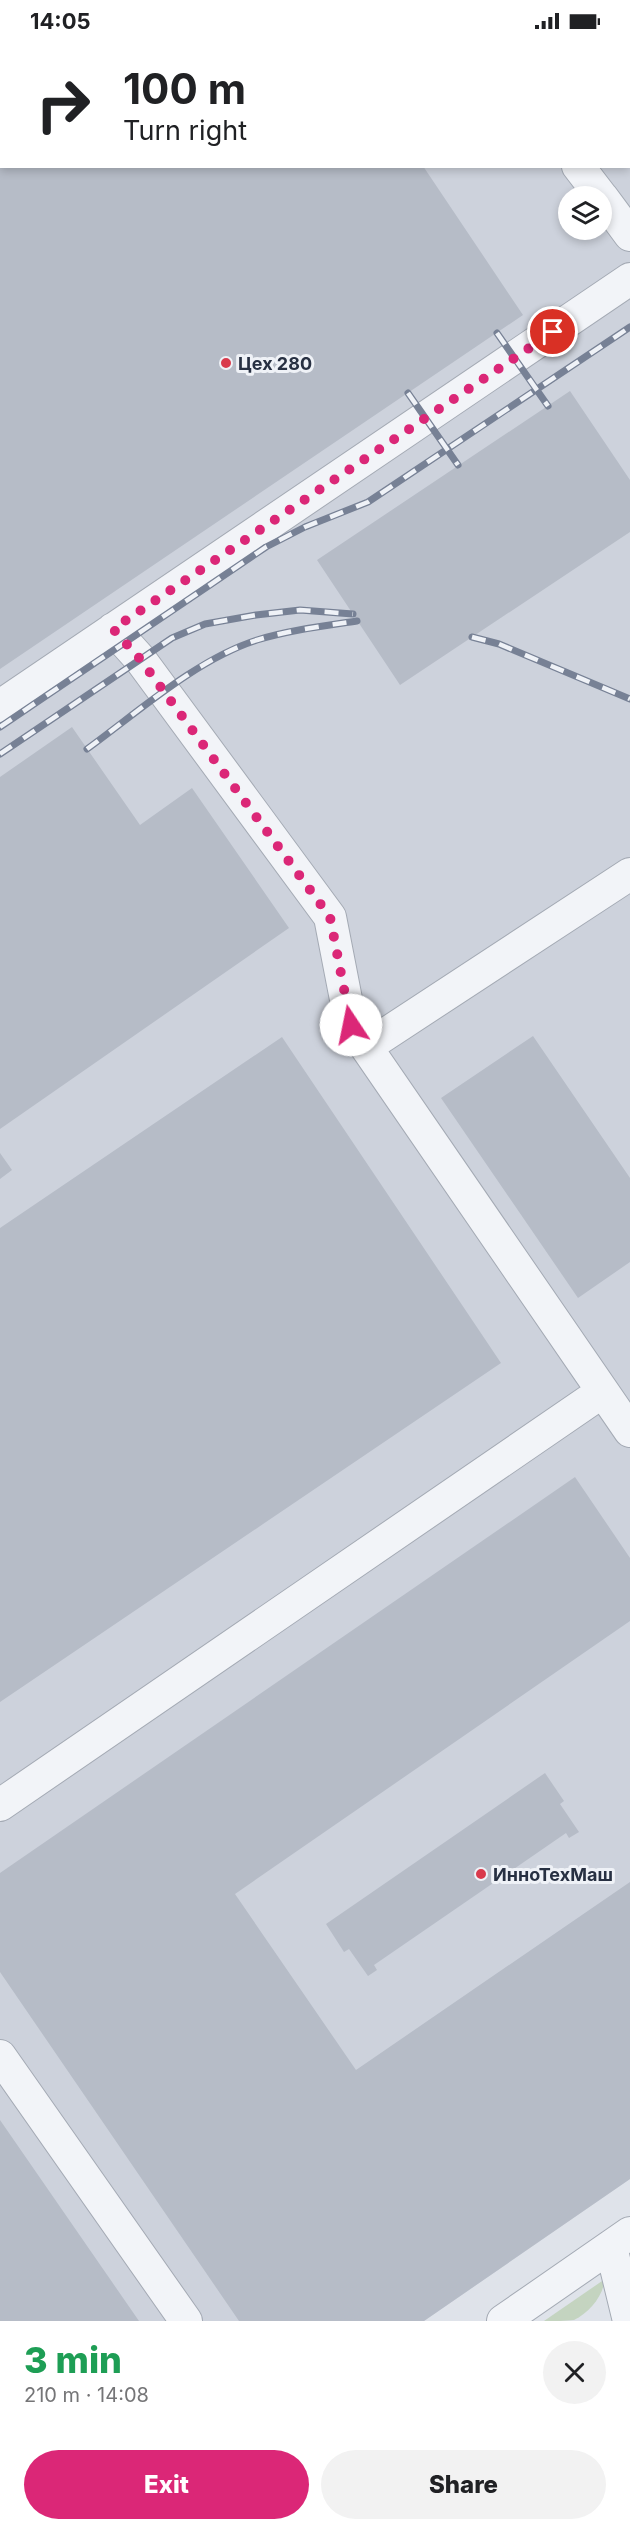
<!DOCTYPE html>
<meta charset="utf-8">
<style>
:root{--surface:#fff;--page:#f2f2f2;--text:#202124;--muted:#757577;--accent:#db2777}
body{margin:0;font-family:Inter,sans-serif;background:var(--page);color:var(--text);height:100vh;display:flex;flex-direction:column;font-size:22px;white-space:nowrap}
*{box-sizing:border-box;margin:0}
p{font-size:20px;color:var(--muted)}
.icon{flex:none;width:33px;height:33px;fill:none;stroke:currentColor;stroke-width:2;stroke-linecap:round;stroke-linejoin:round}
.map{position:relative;height:2279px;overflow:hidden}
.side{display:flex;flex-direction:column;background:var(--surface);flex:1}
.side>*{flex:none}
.top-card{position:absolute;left:0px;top:0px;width:630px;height:126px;box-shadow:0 3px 9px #0003;background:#fff;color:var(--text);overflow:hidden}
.buttons{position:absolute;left:558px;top:144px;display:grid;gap:12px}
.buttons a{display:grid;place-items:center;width:54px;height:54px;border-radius:50%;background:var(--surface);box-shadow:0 3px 9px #0003;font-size:30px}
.pin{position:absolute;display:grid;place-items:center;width:51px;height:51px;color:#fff;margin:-26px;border:3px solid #fff;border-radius:50%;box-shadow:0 2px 6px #0007}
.me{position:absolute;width:66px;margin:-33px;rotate:349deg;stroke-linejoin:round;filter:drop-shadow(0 0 4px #0008)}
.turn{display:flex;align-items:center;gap:21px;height:126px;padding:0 24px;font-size:27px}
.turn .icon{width:78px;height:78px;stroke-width:2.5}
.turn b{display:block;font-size:42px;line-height:51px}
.round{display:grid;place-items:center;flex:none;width:63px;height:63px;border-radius:32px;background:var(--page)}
.summary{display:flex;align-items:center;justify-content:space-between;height:102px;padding:0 24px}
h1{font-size:36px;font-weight:800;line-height:45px;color:#1e9e55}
.action{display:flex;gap:12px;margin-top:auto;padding:12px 24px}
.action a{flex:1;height:69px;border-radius:36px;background:var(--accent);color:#fff;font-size:24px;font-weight:800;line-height:69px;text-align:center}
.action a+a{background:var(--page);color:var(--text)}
.status{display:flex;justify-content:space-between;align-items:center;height:42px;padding:0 30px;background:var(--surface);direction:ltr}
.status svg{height:16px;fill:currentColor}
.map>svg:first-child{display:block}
.built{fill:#cdd2dc;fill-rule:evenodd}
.green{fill:#c4d4c0}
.building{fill:#b6bcc7}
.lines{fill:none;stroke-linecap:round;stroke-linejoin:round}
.minor-casing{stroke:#a4aab4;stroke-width:34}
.minor{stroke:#f2f4f8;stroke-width:32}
.rail-casing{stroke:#778195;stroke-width:7}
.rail{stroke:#eff2f7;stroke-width:4.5;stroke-dasharray:14;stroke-linecap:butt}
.route{stroke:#db2777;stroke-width:10;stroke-dasharray:0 18}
.poi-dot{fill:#d93a4c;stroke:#eff2f7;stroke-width:2}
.labels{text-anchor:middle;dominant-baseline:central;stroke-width:6;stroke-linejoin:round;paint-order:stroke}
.poi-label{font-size:18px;font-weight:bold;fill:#273042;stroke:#eff2f7;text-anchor:start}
</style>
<div class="status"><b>14:05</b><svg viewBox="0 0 49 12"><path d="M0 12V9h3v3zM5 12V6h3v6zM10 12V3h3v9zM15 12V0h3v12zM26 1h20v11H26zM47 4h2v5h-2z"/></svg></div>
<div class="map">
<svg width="630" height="2279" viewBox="0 0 630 2279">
<rect width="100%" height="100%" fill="#dfe3ea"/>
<path class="built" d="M0,0H630V2137L424,2279H0ZM2,2H628V124H2ZM568,154H602V188H568Z"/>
<path class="green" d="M605,2237C603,2254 590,2270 574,2278C567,2279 553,2279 544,2279Z"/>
<path class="building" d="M0,124H423L523,273L0,627Z
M570,349L630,438V490L400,643L317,518Z
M72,685L140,783L192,746L289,886L0,1087V735Z
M533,994L630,1136V1220L578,1256L441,1056Z
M282,995L501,1321L0,1660V1186Z
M0,1111L12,1128L0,1137Z
M575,1435L630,1516V1579L235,1852L356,2028L630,1840V2137L424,2279H239L0,1930V1831Z
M545,1731L564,1759L560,1762L579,1790L569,1796L566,1791L374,1923L377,1928L368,1934L349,1907L344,1910L326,1882Z
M0,2078L139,2279H0Z"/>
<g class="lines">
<defs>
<path id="minor" d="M484,0L485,2
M578,124L601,154
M602,155L630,193
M113,587L140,617L330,875L351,983L630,1389
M0,664L630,237
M366,1005L630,832
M0,1763L602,1350
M0,2014L186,2279
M611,2205L629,2279
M503,2279L630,2191"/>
</defs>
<use href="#minor" class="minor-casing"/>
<use href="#minor" class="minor"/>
<defs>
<path id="rail" d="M497,291L548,364
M408,351L458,423
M472,595L499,602L630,657
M0,685L266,505L305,485L368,460L630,285
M87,707C138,670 197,617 257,598C290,588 324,584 357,579
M0,712L172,596L205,582L256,573L300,568L353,572"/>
</defs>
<use href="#rail" class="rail-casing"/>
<use href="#rail" class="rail"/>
</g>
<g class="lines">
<path class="route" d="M351,983L330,875L140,617L113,587L553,290"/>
</g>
<g class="poi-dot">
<circle cx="226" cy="321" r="6"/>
<circle cx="481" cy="1832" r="6"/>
</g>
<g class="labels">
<g class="poi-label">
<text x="238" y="321">Цех 280</text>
<text x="493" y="1832">ИнноТехМаш</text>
</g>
</g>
</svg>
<div class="buttons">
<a><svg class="icon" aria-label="layers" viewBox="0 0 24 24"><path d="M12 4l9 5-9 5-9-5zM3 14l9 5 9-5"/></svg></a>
</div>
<div class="pin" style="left:553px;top:290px;background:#d93025"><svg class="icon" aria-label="arrive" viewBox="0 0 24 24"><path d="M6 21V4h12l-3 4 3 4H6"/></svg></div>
<svg class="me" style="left:351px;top:983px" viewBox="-20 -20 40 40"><circle r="19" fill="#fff"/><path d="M0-13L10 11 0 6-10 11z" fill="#db2777"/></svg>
<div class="top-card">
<div class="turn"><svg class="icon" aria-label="right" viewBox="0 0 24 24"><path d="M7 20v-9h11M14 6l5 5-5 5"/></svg><div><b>100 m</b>Turn right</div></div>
</div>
</div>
<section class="side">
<div class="summary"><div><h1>3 min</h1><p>210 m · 14:08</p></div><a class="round"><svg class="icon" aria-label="close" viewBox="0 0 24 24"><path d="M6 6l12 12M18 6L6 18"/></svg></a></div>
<div class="action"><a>Exit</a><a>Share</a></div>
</section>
